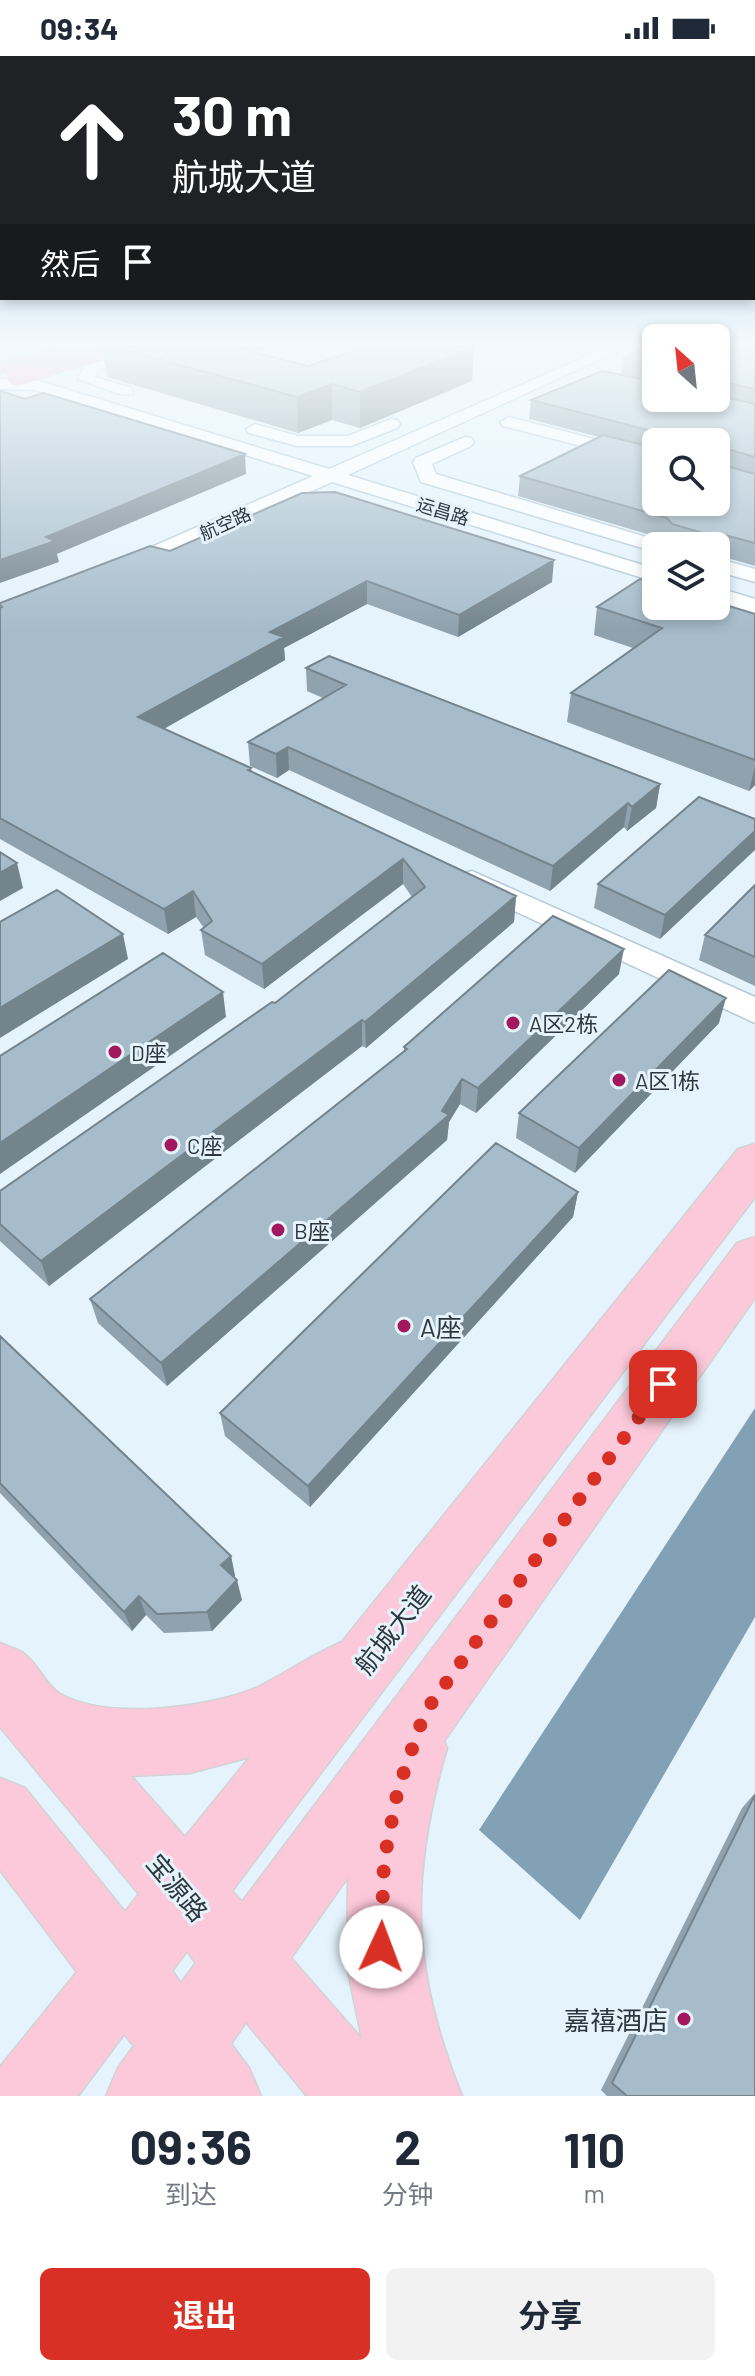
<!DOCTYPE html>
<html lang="zh">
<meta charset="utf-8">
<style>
:root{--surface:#fff;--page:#f2f2f3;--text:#1f2937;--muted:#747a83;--accent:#d93025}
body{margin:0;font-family:Barlow,"Noto Sans SC",sans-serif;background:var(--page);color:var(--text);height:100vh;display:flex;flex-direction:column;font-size:30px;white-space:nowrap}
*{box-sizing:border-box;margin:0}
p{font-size:26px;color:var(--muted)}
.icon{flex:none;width:44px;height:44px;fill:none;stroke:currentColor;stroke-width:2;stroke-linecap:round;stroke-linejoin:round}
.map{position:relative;height:2040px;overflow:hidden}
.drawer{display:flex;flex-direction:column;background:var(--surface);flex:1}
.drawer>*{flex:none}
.top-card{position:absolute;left:0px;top:0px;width:756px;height:244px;box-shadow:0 4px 12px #0003;background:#202124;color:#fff;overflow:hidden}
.needle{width:52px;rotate:333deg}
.tools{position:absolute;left:642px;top:268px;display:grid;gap:16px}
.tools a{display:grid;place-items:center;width:88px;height:88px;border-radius:12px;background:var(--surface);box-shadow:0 4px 12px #0003;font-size:40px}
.pin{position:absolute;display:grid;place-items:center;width:68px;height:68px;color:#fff;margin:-34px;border-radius:16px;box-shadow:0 4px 12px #0006}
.me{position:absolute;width:88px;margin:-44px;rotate:2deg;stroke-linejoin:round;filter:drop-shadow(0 0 6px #0008)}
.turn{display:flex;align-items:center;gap:28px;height:168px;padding:0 40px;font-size:36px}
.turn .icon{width:104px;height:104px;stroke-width:2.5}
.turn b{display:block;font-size:56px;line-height:68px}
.then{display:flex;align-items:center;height:76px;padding:0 40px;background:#0003;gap:16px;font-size:30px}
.eta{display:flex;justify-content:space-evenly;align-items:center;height:136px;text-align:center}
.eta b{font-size:48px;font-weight:700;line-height:56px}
.action{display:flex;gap:16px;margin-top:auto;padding:16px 40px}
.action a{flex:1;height:92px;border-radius:12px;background:var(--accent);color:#fff;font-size:32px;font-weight:700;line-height:92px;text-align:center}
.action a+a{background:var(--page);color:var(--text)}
.status{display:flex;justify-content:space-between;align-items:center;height:56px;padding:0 40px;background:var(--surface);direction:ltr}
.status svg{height:22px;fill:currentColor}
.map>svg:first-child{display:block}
.water{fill:#82a1b5}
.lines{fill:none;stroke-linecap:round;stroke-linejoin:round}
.minor-casing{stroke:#b2c9d7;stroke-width:3}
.major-casing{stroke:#d1d3d4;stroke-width:3}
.highway-casing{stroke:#d1d3d4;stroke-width:3}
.minor{fill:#fff;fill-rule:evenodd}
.major{fill:#fcc9db;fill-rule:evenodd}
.highway{fill:#faa5c3;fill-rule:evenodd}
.highway-bridge-casing{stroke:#d1d3d4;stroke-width:22;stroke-linecap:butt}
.highway-bridge{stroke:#faa5c3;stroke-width:21}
.wall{fill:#8fa2ae;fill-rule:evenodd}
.shaded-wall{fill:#74848d}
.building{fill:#a6bcca;stroke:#74848d;stroke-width:2}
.route{stroke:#d93025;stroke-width:14;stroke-dasharray:0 25.2}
.poi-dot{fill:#a3175e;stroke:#e5f3fc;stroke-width:3}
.labels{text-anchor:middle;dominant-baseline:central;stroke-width:6;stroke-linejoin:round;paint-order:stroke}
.far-street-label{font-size:18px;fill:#2d363b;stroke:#e5f3fc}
.poi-label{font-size:22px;fill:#2d363b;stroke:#e5f3fc;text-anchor:start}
.near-poi-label{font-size:26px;fill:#2d363b;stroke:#e5f3fc;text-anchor:start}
.near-street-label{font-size:26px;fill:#2d363b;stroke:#e5f3fc}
</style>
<div class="status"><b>09:34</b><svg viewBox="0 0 49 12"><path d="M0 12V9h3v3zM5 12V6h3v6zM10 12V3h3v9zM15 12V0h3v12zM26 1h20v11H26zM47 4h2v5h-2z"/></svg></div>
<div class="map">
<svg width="755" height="2040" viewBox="0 0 755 2040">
<rect width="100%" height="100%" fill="#e5f3fc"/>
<path class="water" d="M755,1352V1561L580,1864L479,1774Z"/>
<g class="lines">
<defs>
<path id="minor" d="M147,290H169L97,315L95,321L132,332V338H120L78,323L85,309Z
M610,290H629L348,419L656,513V526L332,426L129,518H113L110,513L113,508L313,420L35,334L0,333V323L36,324L329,413Z
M509,361L656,399V409L503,370L500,366Z
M391,363L397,364L400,368L397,372L351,390H297L249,377L246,373L255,368L298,380H348Z
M465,381L471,382L474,386L471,390L432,408L436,418L663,486L666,490H656V496L649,494L421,426L413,406L416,402Z
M716,502L755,513V526L716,515Z
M716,531L755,543V557L716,545Z
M472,815L755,941V967L461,830L457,824L461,818Z"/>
<path id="major" d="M0,290H14L0,296Z
M755,1088V1141L232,1835L242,1846L737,1187L755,1181V1242L444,1685L447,1692C409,1822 411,1914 462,2040H307L246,1966L231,1988L249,2012L261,2040H106L118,2012L134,1990L124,1978L78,2040H0V2011L77,1916L0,1814V1722L25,1732L125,1856L139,1838L0,1671V1587C7,1590 17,1593 23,1597C38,1607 45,1629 60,1638C108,1665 212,1652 260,1630C288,1616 313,1598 342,1586L738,1093ZM250,1701L185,1781L131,1720L190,1717ZM348,1821L347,1910L362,1983L291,1902ZM187,1895L196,1907L181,1927L172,1915Z"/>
<path id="highway" d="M57,290H85L82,294L0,318V306Z"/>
</defs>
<use href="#minor" class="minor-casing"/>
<use href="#major" class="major-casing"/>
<use href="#highway" class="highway-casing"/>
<use href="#minor" class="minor"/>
<use href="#major" class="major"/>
<use href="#highway" class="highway"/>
<defs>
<path id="highway-bridge" d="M17,319L113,290"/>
</defs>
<use href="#highway-bridge" class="highway-bridge-casing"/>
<use href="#highway-bridge" class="highway-bridge"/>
</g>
<path class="wall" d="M102,290H268V292L254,296L308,310L474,291L472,325L360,372L332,364L298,377L107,321Z
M656,290V342H716V290H755V510L717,499L716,490H672L669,489L664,483L518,440L520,420L599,381L529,363L531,344L621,318L624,302ZM656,386H716L656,446Z
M170,495L552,526L458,581L367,548L284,592L285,604L164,673L251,712L252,715L516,840L514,866L366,992L362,990L49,1230L0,1185V1135L275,947L412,841L403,828L264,933L205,899L201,874L204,872L196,861L168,878L0,783V547Z
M597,551L755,558V729L749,735L567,666L571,637L633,592L594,579Z
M306,612L660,728L656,752L627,775L624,771L550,835L289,714L277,722L250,710L248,686L323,642L307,635Z
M755,763L660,883L594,852L598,828Z
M755,829V930L699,904L705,879Z
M619,918L476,1057L460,1048L449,1066L447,1084L167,1330L98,1267L90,1243L404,995V991Z
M719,967L575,1117L516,1082L519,1057Z
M578,1136L573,1161L310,1451L225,1380L220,1357Z
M0,1280L231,1500L235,1520L234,1521L242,1544L212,1575L164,1577L146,1559L132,1575L0,1437Z
M755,1737V2040H607L601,2034L742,1752Z"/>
<path class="shaded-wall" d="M198,290H268V292L200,315Z
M474,291L472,325L360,372V336Z
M332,328V364L298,377L297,341Z
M245,398L246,418L57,498L59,506L0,527V504L46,481Z
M721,478L717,499H716V490H711L713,480Z
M554,504L552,526L458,581L459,559Z
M367,525V548L284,592L285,604L142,685L138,661L270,576Z
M288,691L289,714L277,722L276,698Z
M755,710V729L749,735Z
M660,728L656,752L627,775L632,751Z
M628,747L624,771L550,835L553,810Z
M755,775V794L660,883L665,859Z
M403,803V828L264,933L262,908Z
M17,807L23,832L0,845V817Z
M193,835L196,861L168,878L164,853Z
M516,840L514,866L366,992L365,966Z
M123,878L128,903L0,982V952Z
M624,893L619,918L476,1057L478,1032Z
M223,936L226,961L0,1118V1087Z
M726,942L719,967L575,1117L579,1092Z
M362,964V990L49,1230L41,1205Z
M462,1023L460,1048L449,1066L447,1084L167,1330L161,1307L442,1055Z
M578,1136L573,1161L310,1451L308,1430Z
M231,1500L235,1520L226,1529L221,1509Z
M237,1524L242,1544L212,1575L207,1556Z
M139,1540L146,1559L132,1575L124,1556Z"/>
<path class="building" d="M110,290H229L308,310L368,290H468L474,291L360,336L332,328L297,341Z
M649,290H656V311L624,302Z
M716,290H755V333L716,324Z
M602,315L656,326V342H716V339L755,348V401L721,391L717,394L719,408L755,418V487L721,478L713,480L672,468L667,462L520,420L603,379L656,392V446H716V386H661L660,377L531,344Z
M0,335L25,343L44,337L245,398L46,481L55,485L0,504Z
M335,436L554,504L459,559L367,525L270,576L284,581L138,661L251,712L248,714L516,840L365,966L362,964L41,1205L0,1168V1135L272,946L275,947L425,831L403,803L262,908L201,874L212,865L193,835L164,853L0,762V552L2,551L0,549V547L150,490L170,495L302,437Z
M640,523L656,528V550H716V546L755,558V704L571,637L662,572L597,551Z
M329,600L660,728L632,751L628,747L553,810L288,691L276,698L248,686L346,629L306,612Z
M699,741L755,763V775L665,859L598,828Z
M0,796L17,807L0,817Z
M755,829V901L705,879Z
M57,834L123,878L0,952V866Z
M553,860L624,893L478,1032L462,1023L442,1055L449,1059L161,1307L90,1243L407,993L404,991Z
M163,897L223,936L0,1087V1000Z
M669,914L726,942L579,1092L519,1057Z
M496,1087L578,1136L308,1430L220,1357Z
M0,1280L231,1500L221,1509L237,1524L207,1556L157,1558L139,1540L124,1556L0,1427Z
M755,1739V2040H627L612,2027Z"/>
<linearGradient id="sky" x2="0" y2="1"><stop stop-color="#7facd4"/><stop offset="0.5" stop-color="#f3fafe"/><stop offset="1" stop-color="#f3fafe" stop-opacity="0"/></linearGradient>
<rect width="755" height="575" fill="url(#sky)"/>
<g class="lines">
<path class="route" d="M381,1891L384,1805L398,1733L425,1656L663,1328"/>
</g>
<g class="poi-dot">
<circle cx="513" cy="967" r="8"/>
<circle cx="115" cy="996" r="8"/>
<circle cx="619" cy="1024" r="8"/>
<circle cx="171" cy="1089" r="8"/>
<circle cx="278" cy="1174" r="8"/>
<circle cx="404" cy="1270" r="8"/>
<circle cx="684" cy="1963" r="8"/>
</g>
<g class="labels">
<g class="far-street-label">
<text transform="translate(443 455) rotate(17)">运昌路</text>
<text transform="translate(225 467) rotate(-24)">航空路</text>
</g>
<g class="poi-label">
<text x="529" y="967">A区2栋</text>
<text x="131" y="996">D座</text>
<text x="635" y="1024">A区1栋</text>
<text x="187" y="1089">C座</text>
<text x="294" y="1174">B座</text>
</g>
<g class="near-poi-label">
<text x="420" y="1270">A座</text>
<text x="668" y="1963" text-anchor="end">嘉禧酒店</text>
</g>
<g class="near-street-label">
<text transform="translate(392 1573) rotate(-52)">航城大道</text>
<text transform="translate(178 1831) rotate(50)">宝源路</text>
</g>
</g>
</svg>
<div class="tools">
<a><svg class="needle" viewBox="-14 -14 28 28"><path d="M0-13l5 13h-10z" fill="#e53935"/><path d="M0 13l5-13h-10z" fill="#747a83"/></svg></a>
<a><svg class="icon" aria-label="search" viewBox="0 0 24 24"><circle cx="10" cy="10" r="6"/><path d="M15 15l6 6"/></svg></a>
<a><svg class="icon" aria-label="layers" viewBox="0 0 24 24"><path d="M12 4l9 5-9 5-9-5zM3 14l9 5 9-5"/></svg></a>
</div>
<div class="pin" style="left:663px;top:1328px;background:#d93025"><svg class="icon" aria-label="arrive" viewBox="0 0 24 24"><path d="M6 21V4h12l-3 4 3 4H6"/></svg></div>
<svg class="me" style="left:381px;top:1891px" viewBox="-20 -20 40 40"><circle r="19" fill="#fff"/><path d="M0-13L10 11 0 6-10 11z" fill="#d93025"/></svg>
<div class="top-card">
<div class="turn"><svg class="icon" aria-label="ahead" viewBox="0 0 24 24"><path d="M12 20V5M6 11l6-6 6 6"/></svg><div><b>30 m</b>航城大道</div></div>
<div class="then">然后<svg class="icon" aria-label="arrive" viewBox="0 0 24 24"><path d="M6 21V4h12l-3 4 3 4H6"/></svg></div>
</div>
</div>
<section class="drawer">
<div class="eta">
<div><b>09:36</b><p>到达</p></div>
<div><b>2</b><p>分钟</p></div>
<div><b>110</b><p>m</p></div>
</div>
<div class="action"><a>退出</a><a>分享</a></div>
</section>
